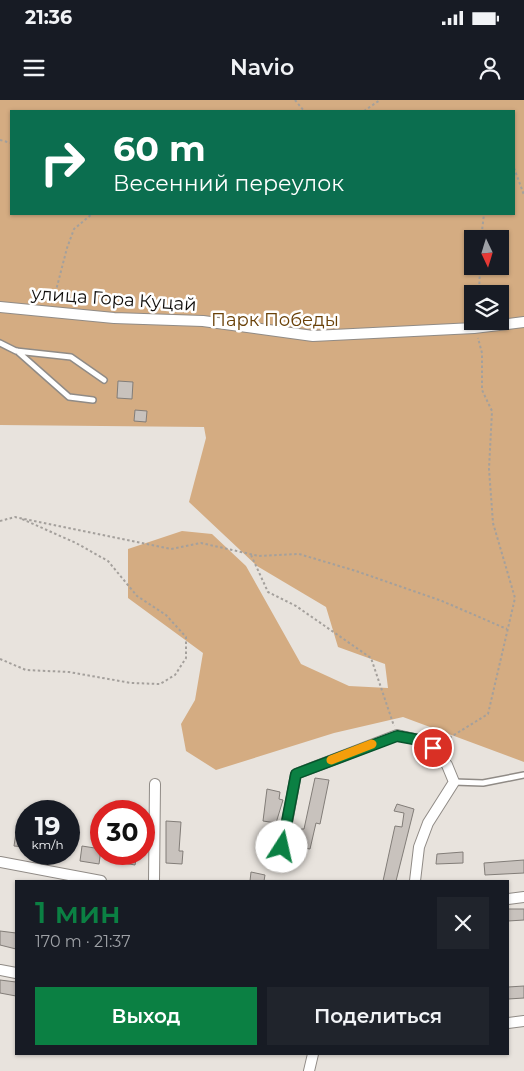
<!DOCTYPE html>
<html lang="ru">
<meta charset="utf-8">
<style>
:root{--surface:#171b24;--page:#20242c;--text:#f1f3f6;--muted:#9ea1a6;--accent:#0b8043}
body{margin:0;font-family:Montserrat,sans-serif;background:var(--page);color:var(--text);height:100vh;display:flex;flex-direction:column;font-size:19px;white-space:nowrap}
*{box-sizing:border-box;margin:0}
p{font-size:16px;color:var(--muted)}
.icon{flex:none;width:28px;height:28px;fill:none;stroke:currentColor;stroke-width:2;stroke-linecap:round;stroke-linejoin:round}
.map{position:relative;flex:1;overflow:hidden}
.details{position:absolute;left:15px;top:780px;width:494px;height:175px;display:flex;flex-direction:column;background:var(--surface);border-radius:0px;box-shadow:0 1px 4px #0004}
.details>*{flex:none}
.hud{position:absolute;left:10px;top:10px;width:505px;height:105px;border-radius:0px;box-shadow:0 1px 4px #0004;background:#0b6e4f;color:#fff;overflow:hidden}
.needle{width:32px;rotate:176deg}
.buttons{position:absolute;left:464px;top:130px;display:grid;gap:10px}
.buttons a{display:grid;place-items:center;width:45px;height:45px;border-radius:0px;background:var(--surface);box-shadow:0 1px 4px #0004;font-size:25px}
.speed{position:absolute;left:15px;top:700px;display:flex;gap:10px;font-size:25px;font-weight:700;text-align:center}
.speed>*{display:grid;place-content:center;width:65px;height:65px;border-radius:50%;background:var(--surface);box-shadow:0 1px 4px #0004;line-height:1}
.speed small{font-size:12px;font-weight:400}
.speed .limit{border:8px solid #d22;background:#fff;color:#111}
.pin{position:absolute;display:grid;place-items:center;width:42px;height:42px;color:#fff;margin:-21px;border:2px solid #fff;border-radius:50%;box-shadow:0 1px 5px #0007}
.me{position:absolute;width:55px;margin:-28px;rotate:10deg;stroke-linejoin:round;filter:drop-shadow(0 0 4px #0008)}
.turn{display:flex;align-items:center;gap:18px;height:105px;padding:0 20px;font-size:22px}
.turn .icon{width:65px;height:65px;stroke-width:2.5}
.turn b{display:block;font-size:35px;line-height:42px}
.round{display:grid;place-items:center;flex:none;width:52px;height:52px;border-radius:0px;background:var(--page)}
.headline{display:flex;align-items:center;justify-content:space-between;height:85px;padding:0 20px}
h1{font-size:30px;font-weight:600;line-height:38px;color:var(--accent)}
.cta{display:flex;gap:10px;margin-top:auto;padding:10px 20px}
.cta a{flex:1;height:58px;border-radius:0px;background:var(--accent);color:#fff;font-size:20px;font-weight:600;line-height:58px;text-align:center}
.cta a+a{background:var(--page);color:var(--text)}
.status{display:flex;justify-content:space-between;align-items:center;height:35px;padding:0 25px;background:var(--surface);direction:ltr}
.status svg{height:14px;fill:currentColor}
header{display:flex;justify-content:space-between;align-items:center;height:65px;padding:0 20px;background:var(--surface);font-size:22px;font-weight:600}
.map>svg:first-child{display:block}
.green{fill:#d4ac82;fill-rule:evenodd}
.building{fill:#c8c2bd;stroke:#827d78}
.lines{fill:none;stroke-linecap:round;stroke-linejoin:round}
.lane-casing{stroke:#908b86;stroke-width:8}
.street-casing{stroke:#908b86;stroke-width:12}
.path{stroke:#a4a09c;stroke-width:2;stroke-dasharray:2.5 2.5;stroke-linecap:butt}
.lane{stroke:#fff;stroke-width:5}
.street{stroke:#fff;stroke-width:10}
.route-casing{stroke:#07532c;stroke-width:12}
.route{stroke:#0b8043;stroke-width:9}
.slow{stroke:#f59e0b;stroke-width:9}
.labels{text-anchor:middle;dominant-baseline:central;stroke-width:5;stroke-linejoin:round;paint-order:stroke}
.street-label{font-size:18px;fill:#100e0c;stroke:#fff}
.park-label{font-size:18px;fill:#6a4108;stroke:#fff}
</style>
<div class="status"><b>21:36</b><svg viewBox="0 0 49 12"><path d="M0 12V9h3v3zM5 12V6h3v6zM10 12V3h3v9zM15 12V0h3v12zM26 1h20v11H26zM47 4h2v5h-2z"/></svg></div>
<header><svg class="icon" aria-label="menu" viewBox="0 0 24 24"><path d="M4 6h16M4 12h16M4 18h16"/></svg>Navio<svg class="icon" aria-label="person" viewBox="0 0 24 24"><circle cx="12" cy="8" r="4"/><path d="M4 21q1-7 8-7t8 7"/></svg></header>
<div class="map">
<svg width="524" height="971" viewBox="0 0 524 971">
<rect width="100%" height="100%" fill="#e8e3dd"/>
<path class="green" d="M0,0H524V662L403,617L334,633L216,670L186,651L181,624L195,600L203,553L128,498V449L182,431L212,434L246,466L301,564L349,586L388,588L385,564L338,547L326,507L257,466L189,402L206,338L204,327L0,325ZM11,11H514V114H11ZM472,139H500V166H472ZM472,194H500V221H472Z"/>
<path class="building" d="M118,281L133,282L132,299L117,298Z
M135,310L147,311L146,322L134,321Z
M315,678L329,680L320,724L316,723L310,749L298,747L301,729H304Z
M267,689L280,692L279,699L283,700L276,723L263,721Z
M397,704L414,709L396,781H383L395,726L402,727L404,713L394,711Z
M166,721L181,722L179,751H183L182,764L166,763Z
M17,726L26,727V747L14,746Z
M260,738L271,740L268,756L258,755Z
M82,746L101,749L99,764L80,761Z
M463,752V763L436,764L437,754Z
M119,754H137L135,765L118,762Z
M524,760V773L485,775L484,763Z
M251,772L265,775L264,781H250Z
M508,809H524V820L508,821Z
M0,831L16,833V849L0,845Z
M0,880L16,882V896L0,893Z
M524,886V898L508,899V887Z"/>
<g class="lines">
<defs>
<path id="lane" d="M0,243L16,251L71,257L104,280
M17,251L69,297L93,300
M454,682L483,683L524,675"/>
<path id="street" d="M0,207L114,218L203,221L313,236L474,228L524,222
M0,762L101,781
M279,766L296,674L397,635L419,640L433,648L447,665L454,682L428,723L419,747L415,781
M154,781L155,684
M508,799L524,797
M0,870L16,873
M508,923L524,921
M309,971L313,954"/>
</defs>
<use href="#lane" class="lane-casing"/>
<use href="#street" class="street-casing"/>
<path class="path" d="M295,0L304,11
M364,11L380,0
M0,40L11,43
M514,68L524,95
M481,139L484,114
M479,194L480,166
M53,202L67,148L74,129L92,114
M0,421L15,417L171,449L201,443L259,456L299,454L356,471L442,501L507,529
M251,455L268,492L296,506L371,558L394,626
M0,559L26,570L69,572L131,583L160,584L175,575L186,558V537L166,515L137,496L108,461L76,443L22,419
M441,643L488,614L515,498L493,423L489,369L492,311L482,290V253L478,238"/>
<use href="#lane" class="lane"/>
<use href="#street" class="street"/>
</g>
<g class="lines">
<defs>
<path id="route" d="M282,747L296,674L397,636L419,640L433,648"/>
</defs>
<use href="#route" class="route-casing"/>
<use href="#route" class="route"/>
<path class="slow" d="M331,660L372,644"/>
</g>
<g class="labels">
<g class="street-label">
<text transform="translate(114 199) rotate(4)">улица Гора Куцай</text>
</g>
<g class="park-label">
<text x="275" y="220">Парк Победы</text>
</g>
</g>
</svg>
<div class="buttons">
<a><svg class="needle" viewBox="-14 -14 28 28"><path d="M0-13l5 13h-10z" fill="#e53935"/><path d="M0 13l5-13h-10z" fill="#9ea1a6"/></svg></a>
<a><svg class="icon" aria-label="layers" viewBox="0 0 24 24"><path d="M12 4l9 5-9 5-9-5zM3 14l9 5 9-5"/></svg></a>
</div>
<div class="speed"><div>19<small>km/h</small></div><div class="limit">30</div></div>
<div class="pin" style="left:433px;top:648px;background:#d93025"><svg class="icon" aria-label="arrive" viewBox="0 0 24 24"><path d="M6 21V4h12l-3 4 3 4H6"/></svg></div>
<svg class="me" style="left:282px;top:747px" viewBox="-20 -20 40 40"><circle r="19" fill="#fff"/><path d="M0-13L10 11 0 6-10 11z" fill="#0b8043"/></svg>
<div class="hud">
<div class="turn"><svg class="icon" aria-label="right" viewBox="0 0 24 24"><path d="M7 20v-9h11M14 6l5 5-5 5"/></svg><div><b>60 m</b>Весенний переулок</div></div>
</div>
<section class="details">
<div class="headline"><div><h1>1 мин</h1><p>170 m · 21:37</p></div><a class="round"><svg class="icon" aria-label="close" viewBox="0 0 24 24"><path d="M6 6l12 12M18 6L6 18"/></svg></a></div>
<div class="cta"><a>Выход</a><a>Поделиться</a></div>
</section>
</div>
